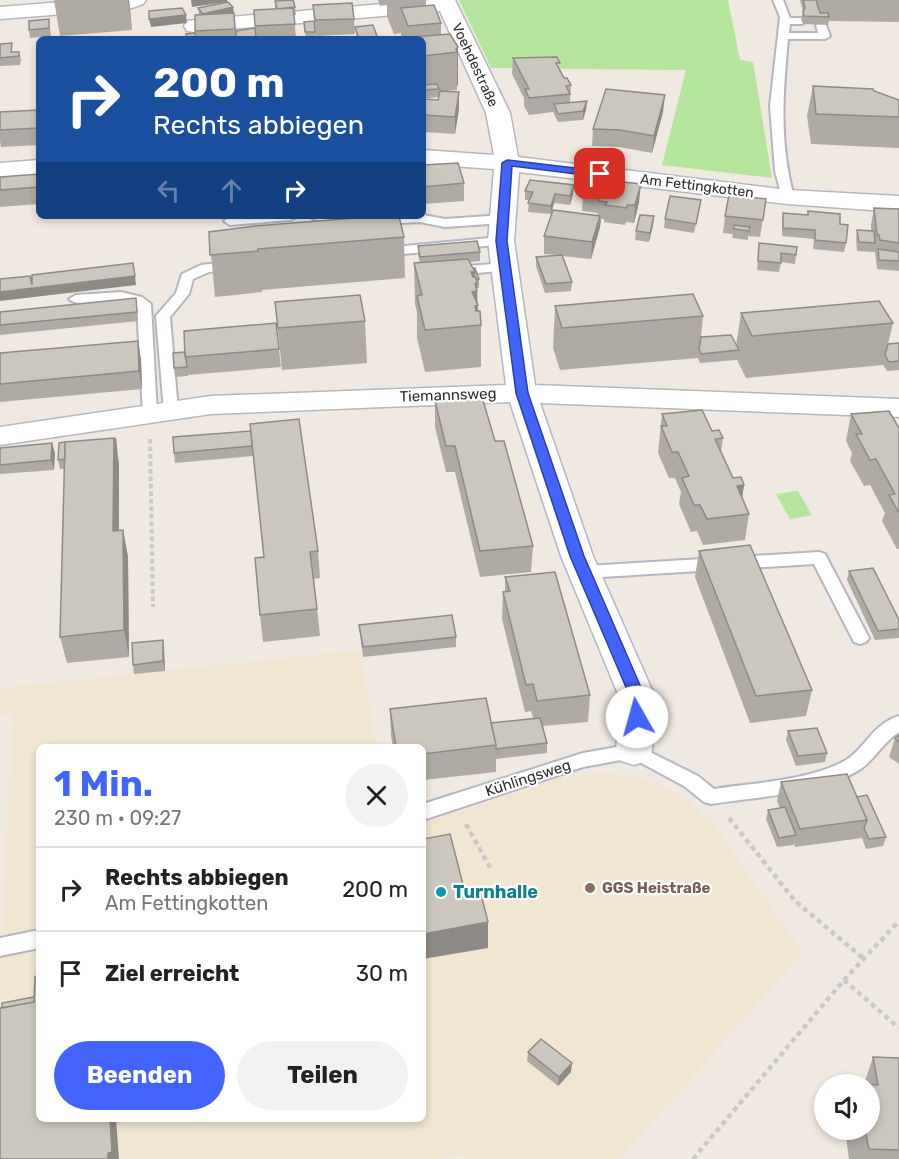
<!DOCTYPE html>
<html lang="de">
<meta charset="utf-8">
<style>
:root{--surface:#fff;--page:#f2f2f2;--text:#222;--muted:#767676;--line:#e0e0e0;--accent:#4264fb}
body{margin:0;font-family:Rubik,sans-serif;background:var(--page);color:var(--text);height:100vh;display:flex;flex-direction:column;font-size:22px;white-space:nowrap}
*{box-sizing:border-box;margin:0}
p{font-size:20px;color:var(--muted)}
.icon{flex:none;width:33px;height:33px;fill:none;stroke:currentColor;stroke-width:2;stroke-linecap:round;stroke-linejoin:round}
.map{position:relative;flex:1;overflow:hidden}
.sheet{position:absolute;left:36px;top:744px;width:390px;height:378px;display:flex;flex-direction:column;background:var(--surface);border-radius:9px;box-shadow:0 3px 9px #0003}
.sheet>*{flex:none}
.hud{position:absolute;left:36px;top:36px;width:390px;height:183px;border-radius:9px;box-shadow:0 3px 9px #0003;background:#1a4fa0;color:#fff;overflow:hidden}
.controls{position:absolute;left:814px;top:1074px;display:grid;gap:12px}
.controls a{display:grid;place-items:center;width:66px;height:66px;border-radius:50%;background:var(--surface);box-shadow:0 3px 9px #0003;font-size:30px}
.pin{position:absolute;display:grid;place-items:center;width:51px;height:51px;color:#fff;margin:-26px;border-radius:12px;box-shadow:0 3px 9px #0006}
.me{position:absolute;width:66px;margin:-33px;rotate:353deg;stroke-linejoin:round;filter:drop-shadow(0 0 4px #0008)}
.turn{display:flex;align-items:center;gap:21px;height:126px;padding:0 18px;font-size:27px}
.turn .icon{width:78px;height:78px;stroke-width:2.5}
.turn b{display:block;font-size:42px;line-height:51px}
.lanes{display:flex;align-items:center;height:57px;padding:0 18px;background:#0003;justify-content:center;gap:30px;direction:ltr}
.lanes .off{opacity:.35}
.round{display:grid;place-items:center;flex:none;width:63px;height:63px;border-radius:32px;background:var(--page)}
.head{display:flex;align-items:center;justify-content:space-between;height:102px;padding:0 18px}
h1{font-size:36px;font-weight:700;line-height:45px;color:var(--accent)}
.button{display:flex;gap:12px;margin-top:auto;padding:12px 18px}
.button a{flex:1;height:69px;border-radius:36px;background:var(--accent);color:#fff;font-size:24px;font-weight:700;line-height:69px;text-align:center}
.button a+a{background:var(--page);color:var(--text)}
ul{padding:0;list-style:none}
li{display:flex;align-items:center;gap:18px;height:84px;padding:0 18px;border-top:2px solid var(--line)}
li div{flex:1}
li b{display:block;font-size:22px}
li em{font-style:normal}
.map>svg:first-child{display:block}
.education{fill:#f0e6d1}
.green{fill:#b6e59e}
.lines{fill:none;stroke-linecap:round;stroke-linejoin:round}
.service-casing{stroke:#b4b7c1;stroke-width:4}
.minor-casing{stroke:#b4b7c1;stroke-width:3}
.path-far1{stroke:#c9c9c9;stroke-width:4;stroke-dasharray:4.5 3;stroke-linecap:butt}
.path{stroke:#c9c9c9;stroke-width:4.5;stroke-dasharray:5 4;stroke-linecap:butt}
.service{fill:#fff;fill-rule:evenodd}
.minor{fill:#fff;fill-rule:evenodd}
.wall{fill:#afaba4;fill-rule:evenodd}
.shaded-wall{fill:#8e8b86}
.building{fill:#cbc7bf;stroke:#8e8b86;stroke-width:1.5}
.route{fill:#4264fb;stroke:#2b41a3;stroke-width:1.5}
.education-dot{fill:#8d6e63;stroke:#fff;stroke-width:2}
.culture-dot{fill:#0f9aa8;stroke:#fff;stroke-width:2}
.labels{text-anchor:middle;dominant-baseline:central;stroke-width:4.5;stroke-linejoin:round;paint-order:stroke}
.far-street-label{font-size:14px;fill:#2e2e2e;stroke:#fff}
.street-label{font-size:15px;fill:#2e2e2e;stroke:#fff}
.education-label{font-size:15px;font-weight:bold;fill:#785e54;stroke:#fff;text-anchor:start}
.near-culture-label{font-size:18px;font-weight:bold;fill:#0d838f;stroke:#fff;text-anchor:start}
</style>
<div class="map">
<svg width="899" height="1159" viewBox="0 0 899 1159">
<rect width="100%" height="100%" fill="#efe9e1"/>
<path class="education" d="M360,650L377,747H39V1119H423V823L561,778L602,772L638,777L666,788L689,801L712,822L803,953L620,1159H464L462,1154L442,1159H0V956L13,714L0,715V688Z"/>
<path class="green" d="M459,0H728L740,60L753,62L772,178L662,165L686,70L491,68Z
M798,491L812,515L790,519L776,494Z"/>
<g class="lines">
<defs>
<path id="service" d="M773,0H783L790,18H802L807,21L802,24H790L789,33H818L816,25L821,22L826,25L830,36L825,39H788C783,95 779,142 794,197L788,201L782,197L775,171L770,106L780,17Z
M423,215L445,219L503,215L509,219L503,223L445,227L420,222L346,226L313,219L311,216L346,218Z
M245,216H297L291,220L230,225L224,221L230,217Z
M501,237L507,241L506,244L383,256L376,252L383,248Z
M235,261L240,262L242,265L240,268L209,272L193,279L189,294L170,317L178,411L171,416L166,414L164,411L156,316L176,293L182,274L201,265Z
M505,263L512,267L510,270L455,275L448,271L455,267Z
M121,292L142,297L151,304L157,414L150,419L143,414L137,306C117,292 82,311 69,299L76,295Z
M819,552L825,554L827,558L869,638L866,642L860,644L854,642L814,564L586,578L580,576L578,572L580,568L586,566Z
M899,716V732C882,743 873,762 859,770C821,794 756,797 711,804L704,802L684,786L632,758L583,767L423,820V804L583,753L634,744L698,776L714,789C753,783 813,780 846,760C866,748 871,725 899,716Z
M39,930V948L0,956V938Z"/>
<path id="minor" d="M87,0H146L143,4L129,9L0,19V7Z
M430,0H455L510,113L518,157L788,190L899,196V212L788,204L519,172L514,241L535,385L899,399V417L540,403L593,556L656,699L652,751L647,761L634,765L621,761L616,751L620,699L561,556L510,402L211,414L0,445V427L211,396L506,385L488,241L494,169L423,164V150L494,155L486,113L440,11L195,32L187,31L184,26L187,21L195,20Z
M39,160V174L0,177V163Z"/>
</defs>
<use href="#service" class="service-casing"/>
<use href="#minor" class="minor-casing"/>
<path class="path-far1" d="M150,439L153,607"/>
<path class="path" d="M729,818L795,901L864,959
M466,824L491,869
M844,980L899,1028
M693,1159L844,980L899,921"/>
<use href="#service" class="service"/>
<use href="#minor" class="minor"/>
</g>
<path class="wall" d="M54,0H129L132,30L60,36Z
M378,0H426V6L441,23V35L458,47V85L457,86V90L446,91L459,92V109L455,134L423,132V39H401V33L394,34L387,17V5L380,6ZM438,97V100L423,99Z
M800,0H899V22L829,21L828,25L803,24L801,19L803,11Z
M275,1L295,7L296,15H294L296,39H256L254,10L275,9Z
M313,5L354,19L355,34L316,36L315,32L316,39H306L305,30L314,21Z
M233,7L236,31L255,28L256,39H186L195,33V15H199L198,8Z
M355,27L378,39H357Z
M50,28L51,36L30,38L29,30Z
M0,44L13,52H19L21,60L20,65L0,66Z
M513,58L559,69L564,78L571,85L570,103L587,101L586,110L583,120L558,122L553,112L529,115L524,106V98L512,74Z
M813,86L874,91L899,100V148L811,144L807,116Z
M39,110V145L1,147L0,141V112Z
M663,112L652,153L619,147L592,146L593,129Z
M423,165L464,183V201L423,204Z
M39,174V204L0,207V177Z
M525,191L573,194L570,205L554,203L551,214L528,212L529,200H525Z
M583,194L639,202L634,223L626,222L625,225L604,222V219H601L600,227L591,259L562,256L572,282L571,291L545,293L536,266V257L559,255L544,254V236L597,216L598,213L582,211Z
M766,199L760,237L748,236V240L732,238L733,234L723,233L725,216Z
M701,200L694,233L664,228L665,219Z
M874,208L899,209V271L877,269L875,252L857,251L856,239L857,230L871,231V225Z
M808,211L840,224L846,243L844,252L813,249L814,239L782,236V222L783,213L807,215Z
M654,216L653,225L649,242L635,240L636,231Z
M209,232L404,237L405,278L262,290V292L215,297Z
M759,243L796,255L795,264L781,262L779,272L757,270Z
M418,246L480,252V261L470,262L479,279V288H477V303L481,325V367L425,372L417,338V312L415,304L414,263H420L418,255Z
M275,302L365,321L367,363L282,370Z
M555,306L703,316L701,337L736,346L741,313L893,323L888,344L899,343V370L887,371L883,365L746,378L737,360L700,363L698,358L560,370L553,348Z
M137,307L138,321L0,335V312Z
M279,349L281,367L188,375V376L175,377L173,353Z
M0,353L141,359L142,389L0,402Z
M435,401L533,546L531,572L480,577L455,472H446L435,427Z
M662,414L712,431L723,438L721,451L733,478L744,485L742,498L749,514L745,540L703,545L697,531L691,532L679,504L681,492L675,478H669L658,453Z
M851,414L899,428V549H897L882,521L885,513L870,485L864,486L850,461L852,453L846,441Z
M251,431L253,456L175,463L174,453Z
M116,438L119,464V531L123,530L128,557L129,657L67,663L60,637L65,469H60L58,460Z
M0,448L55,453L54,470L0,474Z
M318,551L320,578L314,579L320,636L263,642L260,615L264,557Z
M699,551L812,690L806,716L750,723L695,577Z
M849,571L899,620V638L875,640L847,580Z
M505,577L590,695L588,722L543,726L547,743V753L496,759V772L423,780V747H393L391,736L390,709L491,723L533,718L531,711L525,712L502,619L503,592H505Z
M359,625L456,637V647L363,657L360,634Z
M164,649L165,671L134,674L133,665Z
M788,731L827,753L825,762L796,766L786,740Z
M899,735V764L889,757L895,738Z
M781,782L857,797L886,837L883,846L866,849L862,838L795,847L794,843V845L777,847L766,819L768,810L780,808L777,801Z
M528,1052L571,1072L558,1086L527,1061Z
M873,1057L899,1058V1159H849L845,1130H870L864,1084Z"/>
<path class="shaded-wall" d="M128,0H129L132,30Z
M191,0H227V2L192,7Z
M233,7L234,16L204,22L203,14Z
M186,15L187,23L151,27L149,19Z
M458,47V85L457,86V52L456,49Z
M459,92V109L455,134V117Z
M665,95L663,112L652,153L654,136Z
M587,101L586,110L583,120V111Z
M641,184L639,202L634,223L635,205Z
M574,185L573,194L570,205V196Z
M555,194L554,203L551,214V206Z
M600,216L599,224L601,218L600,227L591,259L592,242Z
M654,216L653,225L649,242L650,233Z
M471,272H475V284L477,283L478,325L471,313Z
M135,276L136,285L0,301V292Z
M138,341L141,359L142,389L139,371Z
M114,438H116L117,447V454L119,464V558L113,531Z
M52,443L55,453L54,470L51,460Z
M744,485L740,512L737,486Z
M123,530L128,557L129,657L124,630Z
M163,640L164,649L165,671L163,661Z
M488,922V948L423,959V934Z
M572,1063L571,1072L558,1086L559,1077Z
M110,1119H116L119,1159H108V1153Z"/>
<path class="building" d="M293,0L295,7L277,9L275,1Z
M803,0H816L820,13H828L829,17L804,16L803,11L805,8Z
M228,2L233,7L203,14L198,8Z
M352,3L354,19L315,20L313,5Z
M434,5L441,23L408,26L401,8Z
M182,8L186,15L149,19V11Z
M293,8L295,24L255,26L254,10Z
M234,13L235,29L195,31V15Z
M49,19V28L29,30V21Z
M314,21L315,32H305L304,22Z
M373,25L378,39H359L355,27Z
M255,28L256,38L236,39V31Z
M195,33V39H186V34Z
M450,34L458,47L456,49L457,52L423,56V39H414L413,37Z
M12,43L11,52H19V56L0,58V44Z
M557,57L560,63H556L564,78H567L571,85L566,86L570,94L529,98L525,89H529L513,58Z
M437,84L439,89L423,90V85Z
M813,86L873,89L874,91L899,100V117L816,114Z
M606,89L665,95L654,136L620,130L593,129Z
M440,91L459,92L455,117L423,115V99L438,100Z
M587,101L583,111L558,114L554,104Z
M39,110V128L0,130V112Z
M458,163L464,183L423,187V165Z
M39,174V187L0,190V177Z
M530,180L574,185L570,196L555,194L551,206L528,203L533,192L525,191Z
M605,180L641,184L635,205H627V208L605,205L607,202L599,201L600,196L583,194L586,183L604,185Z
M729,195L766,199L763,220L725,216Z
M670,196L701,200L696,224L665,219Z
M874,208L899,209V243L880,240L879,235H877Z
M553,210L600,216L592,242L544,236Z
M808,211L840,214V224L848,225L846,243L815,240V230L783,228V213L808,215Z
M640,215L654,216L650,233L636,231Z
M380,216H399L404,237L258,249V251L210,255L209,232L255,226Z
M734,225L750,227L749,231L734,229Z
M857,230L874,231L875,243L859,242Z
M477,241L480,252L420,257L418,246Z
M759,243L797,247L796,255L781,253V263L758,261Z
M878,249L899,252V261L879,260Z
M562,255L572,282L546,284L536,257Z
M468,259L475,272H471L473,277H476L477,283L475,284L477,291L472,292L478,305L475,306L476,311H480L481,325L425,330L417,296L422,295L414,263Z
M133,263L135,276L0,292V279L30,276L32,285V275Z
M473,268H475L479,279H476V277H474L475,272Z
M693,294L703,316L562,328L555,306Z
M360,295L365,321L278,328L275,302Z
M136,298L137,312L0,325V312Z
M879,301L893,323L752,336L741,313Z
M276,323L279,349L185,357L184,331Z
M731,335L739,350L701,354L699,349L701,337Z
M138,341L139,371L0,384V353Z
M899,343V361L889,362L885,355L888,344Z
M185,352L187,367L174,368L173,353Z
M482,397L495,441H504L533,546L480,551L455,446H446L435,401Z
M702,410L712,431L719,430L723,438L715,439L733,478L741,477L744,485L737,486L749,514L707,519L700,505H694L682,478L689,476L678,452H672L661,426H667L662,414Z
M889,411L899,428V513L889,495L895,494L876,459L870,460L856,434H862L851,414Z
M299,419L318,551L310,552L317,609L260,615L255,558L264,557L250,424Z
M251,431L252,446L174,453L173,437Z
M114,438L113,531L123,530L124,630L60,637L65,442Z
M65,442V459L58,460L59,443Z
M52,443L51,460L0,465V448Z
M750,545L812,690L756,696L699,551Z
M873,568L899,620V629L878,631L849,571Z
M555,572L590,695L537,701L533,684L526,685L503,592L510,591L505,577Z
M452,615L456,637L363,647L359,625Z
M163,640V661L133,665L132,643Z
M486,698L496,745L423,754V747H396L390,709Z
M540,718L547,743L496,749V745L491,723Z
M817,728L827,753L798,756L788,731Z
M899,735V742L895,738Z
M847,774L867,820L800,829L781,782Z
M867,795L886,837L869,839L864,829L867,820L857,797Z
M785,807L796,835L779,838L768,810Z
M450,834L466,896L481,894L488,922L423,934V839Z
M35,977L37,980L39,979V1119H110L112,1152L108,1153V1159H0V1008L34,1002Z
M34,997V1002L2,1008V1003Z
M541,1039L572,1063L559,1077L528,1052Z
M873,1057L899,1058V1150L869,1149L865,1130H870V1084H858L878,1085Z"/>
<path class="route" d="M507,160L600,171L605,174L600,177L512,166L507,241L528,393L584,556L646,699L642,721H632L629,717L631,699L570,556L516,393L496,241L502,163Z"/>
<circle class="education-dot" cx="590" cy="888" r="6"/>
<circle class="culture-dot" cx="441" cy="892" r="6"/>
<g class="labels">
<g class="far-street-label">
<text transform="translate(475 65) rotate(65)">Voehdestraße</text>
<text transform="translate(697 186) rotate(7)">Am Fettingkotten</text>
</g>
<g class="street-label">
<text transform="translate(448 395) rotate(-2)">Tiemannsweg</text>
<text transform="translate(528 778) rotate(-18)">Kühlingsweg</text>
</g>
<g class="education-label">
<text x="602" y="888">GGS Heistraße</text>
</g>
<g class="near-culture-label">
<text x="453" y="892">Turnhalle</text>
</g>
</g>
</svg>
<div class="controls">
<a><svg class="icon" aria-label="sound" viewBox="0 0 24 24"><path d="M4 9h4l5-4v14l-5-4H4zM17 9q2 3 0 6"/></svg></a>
</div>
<div class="pin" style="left:600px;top:174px;background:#d93025"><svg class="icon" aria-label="arrive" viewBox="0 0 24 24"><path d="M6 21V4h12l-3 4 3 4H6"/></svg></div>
<svg class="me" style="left:637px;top:717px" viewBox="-20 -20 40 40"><circle r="19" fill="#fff"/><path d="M0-13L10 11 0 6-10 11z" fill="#4264fb"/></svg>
<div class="hud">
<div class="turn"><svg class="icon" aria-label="right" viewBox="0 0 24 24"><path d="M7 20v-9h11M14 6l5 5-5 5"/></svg><div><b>200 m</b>Rechts abbiegen</div></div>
<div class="lanes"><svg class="icon off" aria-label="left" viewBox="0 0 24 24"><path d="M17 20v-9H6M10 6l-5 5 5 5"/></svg><svg class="icon off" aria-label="ahead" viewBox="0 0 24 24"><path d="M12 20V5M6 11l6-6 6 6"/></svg><svg class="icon" aria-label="right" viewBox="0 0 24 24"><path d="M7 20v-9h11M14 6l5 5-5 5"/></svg></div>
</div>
<section class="sheet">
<div class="head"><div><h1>1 Min.</h1><p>230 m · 09:27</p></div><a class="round"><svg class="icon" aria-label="close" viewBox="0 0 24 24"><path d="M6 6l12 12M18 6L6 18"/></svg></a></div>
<ul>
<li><svg class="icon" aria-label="right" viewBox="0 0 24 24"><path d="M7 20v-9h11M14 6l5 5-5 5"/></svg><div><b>Rechts abbiegen</b><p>Am Fettingkotten</p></div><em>200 m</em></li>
<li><svg class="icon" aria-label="arrive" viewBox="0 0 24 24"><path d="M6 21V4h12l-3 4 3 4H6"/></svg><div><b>Ziel erreicht</b></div><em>30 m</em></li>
</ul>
<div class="button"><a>Beenden</a><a>Teilen</a></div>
</section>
</div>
